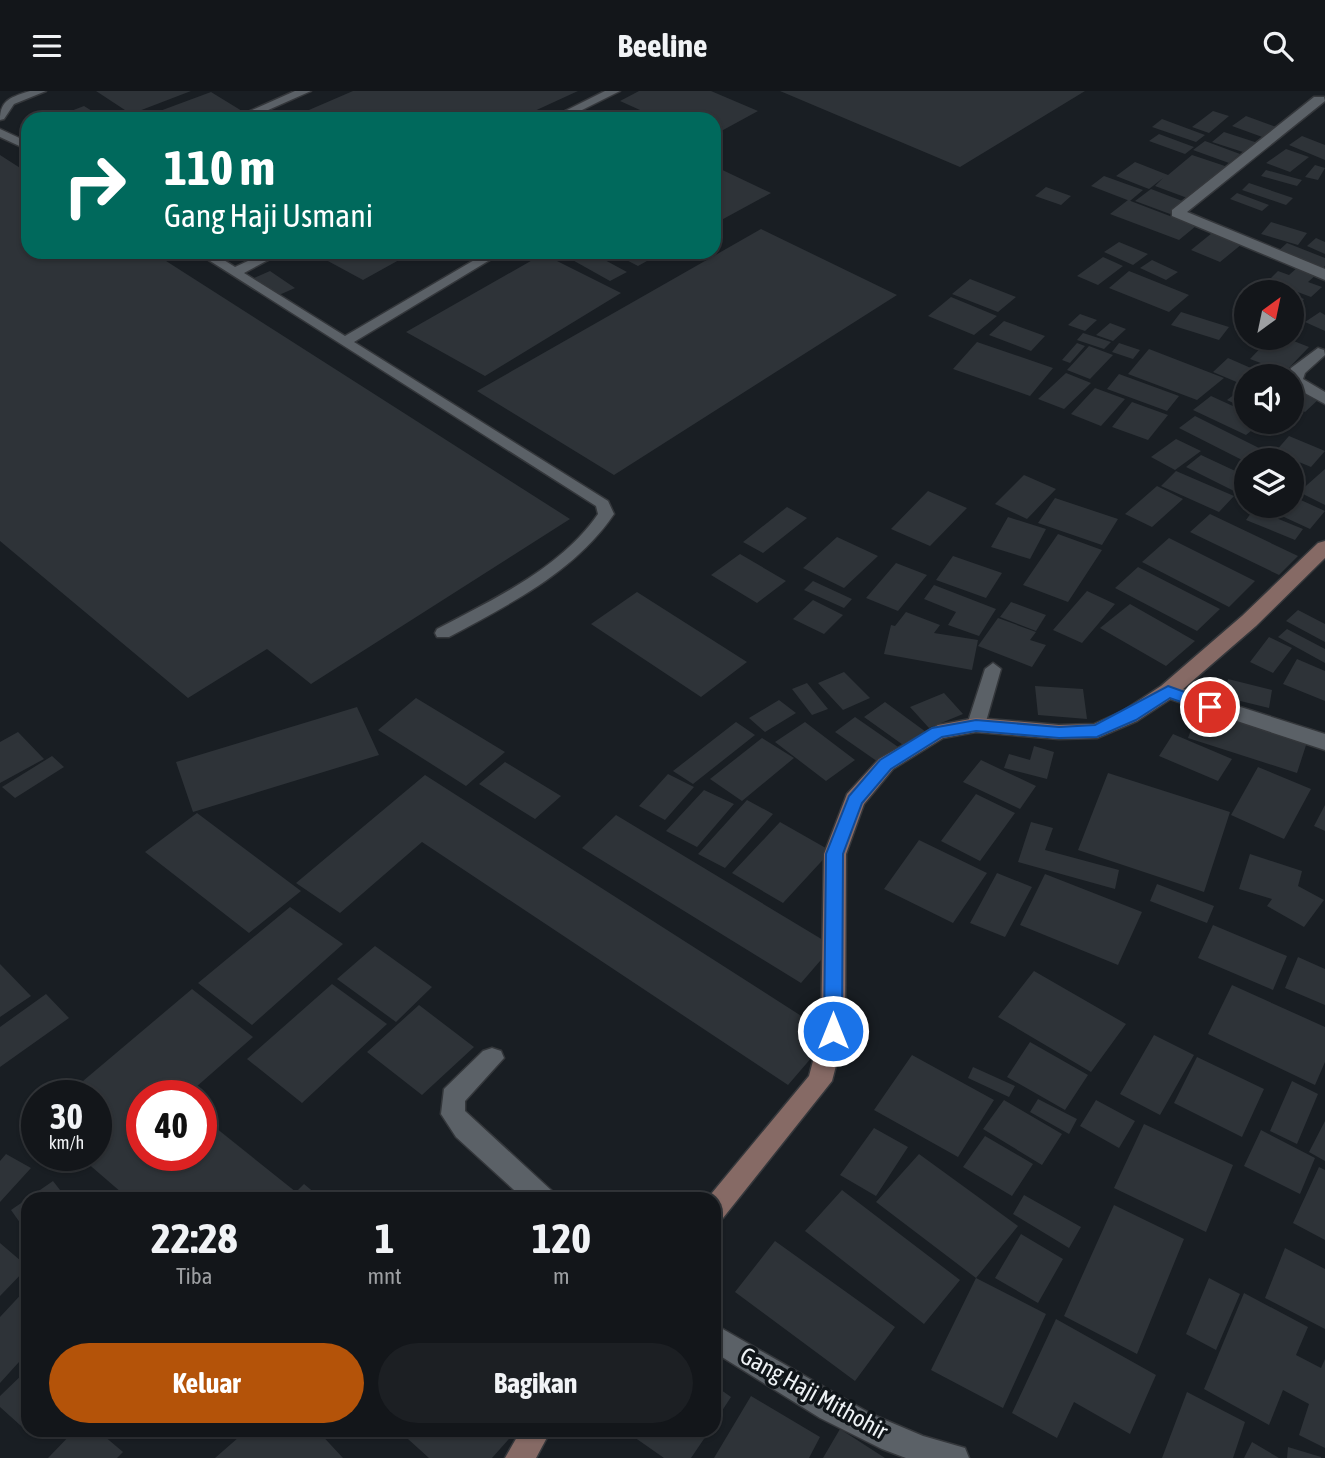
<!DOCTYPE html>
<html lang="id">
<style>
:root{--surface:#13161a;--page:#1c1f23;--text:#f1f3f6;--muted:#9d9fa2;--line:#323539;--accent:#b45309}
body{margin:0;font-family:"Asap Condensed",sans-serif;background:var(--page);color:var(--text);height:100vh;display:flex;flex-direction:column;font-size:26px;white-space:nowrap}
*{box-sizing:border-box;margin:0}
p{font-size:23px;color:var(--muted)}
.icon{flex:none;width:38px;height:38px;fill:none;stroke:currentColor;stroke-width:2;stroke-linecap:round;stroke-linejoin:round}
.map{position:relative;flex:1;overflow:hidden}
.sheet{position:absolute;left:21px;top:1101px;width:700px;height:245px;display:flex;flex-direction:column;background:var(--surface);border-radius:21px;box-shadow:0 2px 5px #0004,0 0 0 2px var(--line)}
.sheet>*{flex:none}
.top-card{position:absolute;left:21px;top:21px;width:700px;height:147px;border-radius:21px;box-shadow:0 2px 5px #0004,0 0 0 2px var(--line);background:#00695c;color:#fff;overflow:hidden}
.needle{width:46px;rotate:33deg}
.controls{position:absolute;left:1234px;top:189px;display:grid;gap:14px}
.controls a{display:grid;place-items:center;width:70px;height:70px;border-radius:50%;background:var(--surface);box-shadow:0 2px 5px #0004,0 0 0 2px var(--line);font-size:35px}
.speed{position:absolute;left:21px;top:989px;display:flex;gap:14px;font-size:35px;font-weight:700;text-align:center}
.speed>*{display:grid;place-content:center;width:91px;height:91px;border-radius:50%;background:var(--surface);box-shadow:0 2px 5px #0004,0 0 0 2px var(--line);line-height:1}
.speed small{font-size:18px;font-weight:400}
.speed .limit{border:10px solid #d22;background:#fff;color:#111}
.pin{position:absolute;display:grid;place-items:center;width:60px;height:60px;color:#fff;margin:-30px;border:4px solid #fff;border-radius:50%;box-shadow:0 2px 7px #0007}
.me{position:absolute;width:77px;margin:-38px;rotate:0deg;stroke-linejoin:round;filter:drop-shadow(0 0 5px #0008)}
.turn{display:flex;align-items:center;gap:24px;height:147px;padding:0 28px;font-size:32px}
.turn .icon{width:91px;height:91px;stroke-width:2.5}
.turn b{display:block;font-size:49px;line-height:60px}
.eta{display:flex;justify-content:space-evenly;align-items:center;height:119px;text-align:center}
.eta b{font-size:42px;font-weight:700;line-height:49px}
.primary-button{display:flex;gap:14px;margin-top:auto;padding:14px 28px}
.primary-button a{flex:1;height:80px;border-radius:42px;background:var(--accent);color:#fff;font-size:28px;font-weight:700;line-height:80px;text-align:center}
.primary-button a+a{background:var(--page);color:var(--text)}
header{display:flex;justify-content:space-between;align-items:center;height:91px;padding:0 28px;background:var(--surface);font-size:32px;font-weight:700}
.map>svg:first-child{display:block}
.building{fill:#2e3338}
.lines{fill:none;stroke-linecap:round;stroke-linejoin:round}
.lane-casing{stroke:#34373b;stroke-width:3}
.street-casing{stroke:#34373b;stroke-width:3}
.secondary-casing{stroke:#34373b;stroke-width:3}
.lane{fill:#5b6167;fill-rule:evenodd}
.street{fill:#5b6167;fill-rule:evenodd}
.secondary{fill:#866a65;fill-rule:evenodd}
.route{fill:#1a73e8;stroke:#114b97;stroke-width:2}
.labels{text-anchor:middle;dominant-baseline:central;stroke-width:7;stroke-linejoin:round;paint-order:stroke}
.near-street-label{font-size:24px;fill:#eef2f5;stroke:#101519}
</style>
<header><svg class="icon" aria-label="menu" viewBox="0 0 24 24"><path d="M4 6h16M4 12h16M4 18h16"/></svg>Beeline<svg class="icon" aria-label="search" viewBox="0 0 24 24"><circle cx="10" cy="10" r="6"/><path d="M15 15l6 6"/></svg></header>
<div class="map">
<svg width="1325" height="1367" viewBox="0 0 1325 1367">
<rect width="100%" height="100%" fill="#191e23"/>
<path class="building" d="M96,0H191L131,23Z
M353,0H578L517,28H288Z
M639,0H711L758,20L714,44V28H660L620,10Z
M780,0H1085L960,76Z
M211,1L242,20L220,28H155L149,24Z
M84,15L105,28H50Z
M1213,20L1229,25L1209,42L1192,36Z
M1246,25L1279,37L1265,47L1232,35Z
M1162,28L1205,44L1196,51L1152,36Z
M1224,41L1258,52L1246,62L1212,51Z
M1159,43L1194,56L1185,63L1149,50Z
M1302,45L1325,54V69L1289,54Z
M1205,50L1240,63L1229,72L1193,59Z
M1286,58L1309,66L1290,81L1266,72Z
M0,64L28,82V161H152L570,428L311,593L267,558L188,607L0,450Z
M1192,64L1228,76L1190,108L1155,95L1163,87L1149,98L1116,85L1135,71L1168,84Z
M1315,74L1325,77L1318,89L1305,86Z
M714,75L771,102L714,133Z
M1266,79L1302,89L1297,95L1261,85Z
M1104,85L1143,99L1130,110L1091,95Z
M1249,92L1293,107L1286,114L1242,99Z
M1046,96L1071,105L1061,114L1035,105Z
M1151,98L1185,111L1170,123L1135,110Z
M1237,102L1269,114L1262,120L1230,108Z
M1128,109L1196,135L1179,149L1110,123Z
M1271,131L1307,142L1298,154L1261,143Z
M761,138L897,204L614,384L477,300Z
M1212,142L1242,153L1220,171L1191,159Z
M1316,147L1325,151V163L1307,155Z
M1119,151L1148,163L1133,174L1104,161Z
M1287,152L1325,167V175L1322,178L1277,161Z
M319,161H402L408,164L363,189L315,163Z
M563,161H590L627,181L610,190L560,162Z
M611,161H663L638,175Z
M543,163L621,202L485,285L406,241Z
M1103,166L1123,175L1098,194L1077,185Z
M1152,169L1178,181L1166,189L1140,177Z
M1298,176L1316,184L1308,191L1322,196L1311,206L1268,190L1278,180L1289,184Z
M270,180L295,197L279,204L254,187Z
M1129,180L1189,204L1169,221L1109,197Z
M970,188L1016,206L998,221L952,203Z
M1260,192L1285,201H1250Z
M1292,203L1304,208L1292,221Z
M1246,205V225L1232,219Z
M951,206L997,225L974,244L928,225Z
M1181,221L1229,236L1219,249L1171,234Z
M1320,221L1325,224V240L1305,231Z
M1080,223L1097,229L1085,240L1068,234Z
M1004,230L1045,245L1031,260L989,244Z
M1110,232L1126,238L1113,250L1096,244Z
M1083,242L1111,251L1104,258L1077,249Z
M1270,247H1286L1309,256L1285,281L1250,268Z
M977,251L1053,277L1030,305L953,278Z
M1077,252L1085,255L1070,272L1062,269Z
M1119,252L1140,259L1133,268L1112,261Z
M1089,255L1113,264L1090,288L1067,279Z
M1149,258L1224,287L1197,309L1128,283Z
M1228,267L1269,285H1246V295L1213,281Z
M1066,282L1091,292L1064,318L1038,308Z
M1119,283L1179,305L1167,320L1107,298Z
M1292,295L1320,307L1305,321L1292,315Z
M1244,296L1246,297V318L1227,309Z
M1095,297L1125,308L1101,335L1071,323Z
M1211,305L1246,321V331H1262L1246,344L1193,319Z
M1132,311L1168,324L1148,349L1112,336Z
M1292,319L1301,324L1284,337L1271,331H1292Z
M1195,325L1279,367L1246,371L1179,337Z
M1289,345L1325,360L1311,376L1275,361Z
M1176,348L1201,360L1175,379L1151,366Z
M1201,364L1246,385V389L1234,400L1186,376Z
M1325,378V414L1299,401Z
M1176,380L1234,405L1219,421L1161,395Z
M1024,384L1056,398L1027,428L995,413Z
M1157,395L1183,408L1152,436L1125,423Z
M928,400L967,417L930,455L891,438Z
M1292,405L1325,420L1310,438L1260,415H1292Z
M1055,407L1118,428L1102,454L1038,432Z
M787,416L807,427L763,462L743,451Z
M1254,418L1303,438L1295,449L1246,429Z
M1210,423L1298,465L1279,484L1190,441Z
M1008,426L1046,438L1030,468L991,456Z
M1058,443L1102,459L1068,511L1023,494Z
M837,446L878,465L844,497L803,477Z
M1169,447L1255,490L1229,516L1142,471Z
M740,463L786,490L757,512L711,484Z
M953,465L1002,482L986,507L936,489Z
M896,472L927,484L898,520L866,507Z
M1138,476L1220,518L1197,540L1115,497Z
M813,490L852,508L844,517L804,499Z
M934,494L996,518L979,545L948,534L956,521L924,508Z
M1087,500L1115,513L1082,552L1053,539Z
M637,501L747,571L701,606L591,533Z
M813,509L843,524L824,543L793,528Z
M1011,511L1046,524L1036,540L1000,526Z
M1130,513L1195,550L1166,575L1100,537Z
M1298,519L1325,533V551L1286,530Z
M906,521L940,534L934,542L978,549L972,579L884,563L891,534L895,535Z
M998,527L1036,541L1030,549L1046,554L1032,576L978,555Z
M1287,538L1325,558V572L1278,546Z
M1269,546L1292,557L1273,582L1250,571Z
M1297,568L1325,580V610L1283,593Z
M844,581L870,607L843,619L818,592Z
M1228,588L1272,599L1269,617L1224,606Z
M807,592L828,618L812,624L792,598Z
M1035,595L1083,598L1087,628L1038,624Z
M944,602L963,623L929,637L910,616Z
M416,607L505,661L466,695L378,639Z
M779,609L796,622L765,641L749,627Z
M885,611L926,641L906,656L864,626Z
M1200,614L1308,648L1297,682L1188,647Z
M357,616L379,664L193,721L176,671Z
M855,626L901,658L881,673L835,641Z
M736,631L755,644L693,693L673,680Z
M805,631L855,669L826,690L775,651Z
M18,641L44,668L0,692V651Z
M1173,643L1232,668L1218,690L1159,665Z
M762,647L794,667L742,710L710,688Z
M1034,655L1054,661L1047,688L1004,677L1009,663L1030,669Z
M52,665L64,676L15,707L2,696Z
M981,669L1036,695L1020,718L963,691Z
M505,671L561,705L535,728L479,693Z
M1258,676L1311,698L1284,748L1231,724Z
M1108,682L1230,721L1204,801L1078,759Z
M668,683L694,696L665,729L639,715Z
M425,684L831,944L788,994L422,751L340,822L296,792Z
M704,699L734,713L697,756L666,740Z
M976,703L1015,722L980,770L941,750Z
M747,709L773,723L725,777L698,763Z
M1325,714V740L1314,735Z
M197,722L301,800L249,842L145,761Z
M616,724L833,855L801,892L582,757Z
M780,731L831,760L783,812L732,782Z
M1031,731L1053,737L1045,759L1119,779L1115,798L1018,771Z
M919,749L987,782L953,832L884,798Z
M1250,763L1302,780L1298,795L1324,809L1304,836L1267,815L1272,808L1239,798Z
M997,782L1032,796L1005,846L970,832Z
M1045,783L1142,821L1118,874L1020,834Z
M1157,793L1214,815L1207,832L1150,810Z
M290,816L343,853L252,934L198,892Z
M1213,834L1287,865L1273,899L1198,867Z
M375,855L432,896L396,931L337,888Z
M1298,866L1325,878V914L1285,897Z
M0,873L31,905L0,926Z
M1034,880L1126,933L1091,981L998,926Z
M332,893L387,933L302,1012L247,968Z
M1232,894L1325,936V971L1315,994L1208,943Z
M192,898L253,946L187,1004H142V1064H201V1025L296,1101L304,1093L322,1108H129L78,1064H96V1016L105,1008L83,990Z
M46,903L69,927L0,976V936Z
M419,914L474,956L422,1004L367,961Z
M1154,944L1194,964L1160,1024L1120,1003Z
M1030,951L1088,984L1065,1019L1007,986Z
M912,964L994,1009L958,1066L874,1019Z
M1197,966L1264,998L1242,1046L1174,1012Z
M973,976L1015,995L1009,1006L968,987Z
M1292,990L1318,1003L1297,1053L1270,1040Z
M1038,1008L1077,1028L1069,1043L1030,1021Z
M1004,1009L1062,1043L1042,1074L983,1038Z
M1096,1009L1135,1030L1119,1057L1080,1035Z
M1325,1030V1070L1309,1061Z
M1144,1033L1233,1074L1206,1141L1114,1097Z
M874,1037L908,1056L876,1105L840,1084Z
M1261,1039L1315,1067L1300,1103L1244,1075Z
M985,1045L1033,1073L1012,1105L963,1076Z
M6,1063L31,1077L0,1111V1070Z
M919,1063L1018,1135L976,1187L876,1111Z
M1319,1076L1325,1079V1149L1293,1132Z
M53,1090L67,1108H28V1143L11,1119Z
M842,1099L960,1189L924,1233L805,1140Z
M1024,1104L1081,1136L1069,1157L1013,1123Z
M1114,1114L1184,1148L1137,1263L1064,1225Z
M1021,1143L1063,1168L1038,1212L995,1187Z
M775,1150L895,1236L855,1290L735,1201Z
M0,1152L28,1176L0,1205Z
M1285,1157L1325,1178V1238L1265,1207Z
M976,1187L1046,1223L1003,1317L931,1279Z
M1209,1187L1240,1203L1216,1259L1186,1243Z
M28,1196V1261L0,1292V1226Z
M1244,1202L1308,1236L1296,1264L1321,1277L1325,1268V1357L1299,1344L1309,1313L1283,1299L1269,1334L1204,1298Z
M1056,1228L1156,1284L1130,1343L1074,1311L1057,1347L1012,1322Z
M28,1278V1339H34L30,1343L0,1316V1305Z
M714,1294L731,1306L714,1332Z
M1187,1301L1245,1331L1233,1367H1162Z
M751,1305L820,1346L809,1367H714Z
M840,1338L885,1367H823Z
M75,1339H97L123,1361L117,1367H48Z
M247,1339H317L343,1367H215Z
M398,1339H517L492,1367H429Z
M624,1339H710L691,1367H664Z
M1252,1351L1279,1367H1244Z
M1288,1356L1321,1366V1367H1287Z"/>
<g class="lines">
<defs>
<path id="lane" d="M30,0H46L14,13L4,28L0,29C0,8 12,6 30,0Z
M295,0H311L248,28H232Z
M605,0H620L564,28H549Z
M0,38L28,51V59L0,46Z
M196,161H211L235,176L267,161H283L244,182L345,245L488,161H503L354,251L608,410L614,423C575,481 508,514 449,546H437L435,542L437,538C494,508 561,477 598,423L596,415Z
M993,572L1001,578L985,634L976,640L967,634L985,578Z"/>
<path id="street" d="M1314,6H1324L1325,10L1187,121L1325,178V189L1172,125V119Z
M1318,257L1324,259L1325,264L1305,282L1303,288L1325,301V313L1292,295V285H1287L1291,277Z
M1168,593L1325,643V659L1161,605L1158,600Z
M492,957L501,960L504,967L465,1010V1020L552,1100L556,1108H524L456,1046L441,1023L444,998L483,960Z
M714,1233L871,1323L923,1345L965,1357L969,1367H906L882,1358L820,1327L714,1261Z"/>
<path id="secondary" d="M1325,450V467L1256,535L1175,605L1137,630L1097,647L1059,648L976,641L943,647L893,678L864,713L846,763L845,940L832,990L723,1127L714,1131V1108H707L809,985L821,940L824,763L847,703L879,668L938,634L976,627L1059,634L1094,633L1123,620L1161,595L1242,525L1318,452Z
M521,1339H551L536,1367H505Z"/>
</defs>
<use href="#lane" class="lane-casing"/>
<use href="#street" class="street-casing"/>
<use href="#secondary" class="secondary-casing"/>
<use href="#lane" class="lane"/>
<use href="#street" class="street"/>
<use href="#secondary" class="secondary"/>
</g>
<path class="route" d="M1168,595L1216,612L1218,616L1210,621L1170,607L1136,629L1097,646L1059,647L976,640L942,646L891,678L862,712L843,763L842,940L833,947L826,945L824,940L826,763L849,705L880,669L932,637L976,629L1059,636L1095,634Z"/>
<g class="labels">
<g class="near-street-label">
<text transform="translate(814 1302) rotate(29)">Gang Haji Mithohir</text>
</g>
</g>
</svg>
<div class="controls">
<a><svg class="needle" viewBox="-14 -14 28 28"><path d="M0-13l5 13h-10z" fill="#e53935"/><path d="M0 13l5-13h-10z" fill="#9d9fa2"/></svg></a>
<a><svg class="icon" aria-label="sound" viewBox="0 0 24 24"><path d="M4 9h4l5-4v14l-5-4H4zM17 9q2 3 0 6"/></svg></a>
<a><svg class="icon" aria-label="layers" viewBox="0 0 24 24"><path d="M12 4l9 5-9 5-9-5zM3 14l9 5 9-5"/></svg></a>
</div>
<div class="speed"><div>30<small>km/h</small></div><div class="limit">40</div></div>
<div class="pin" style="left:1210px;top:616px;background:#d93025"><svg class="icon" aria-label="arrive" viewBox="0 0 24 24"><path d="M6 21V4h12l-3 4 3 4H6"/></svg></div>
<svg class="me" style="left:833px;top:940px" viewBox="-20 -20 40 40"><circle r="17" fill="#1a73e8" stroke="#fff" stroke-width="3"/><path d="M0-11L8 9 0 5-8 9z" fill="#fff"/></svg>
<div class="top-card">
<div class="turn"><svg class="icon" aria-label="right" viewBox="0 0 24 24"><path d="M7 20v-9h11M14 6l5 5-5 5"/></svg><div><b>110 m</b>Gang Haji Usmani</div></div>
</div>
<section class="sheet">
<div class="eta">
<div><b>22:28</b><p>Tiba</p></div>
<div><b>1</b><p>mnt</p></div>
<div><b>120</b><p>m</p></div>
</div>
<div class="primary-button"><a>Keluar</a><a>Bagikan</a></div>
</section>
</div>
